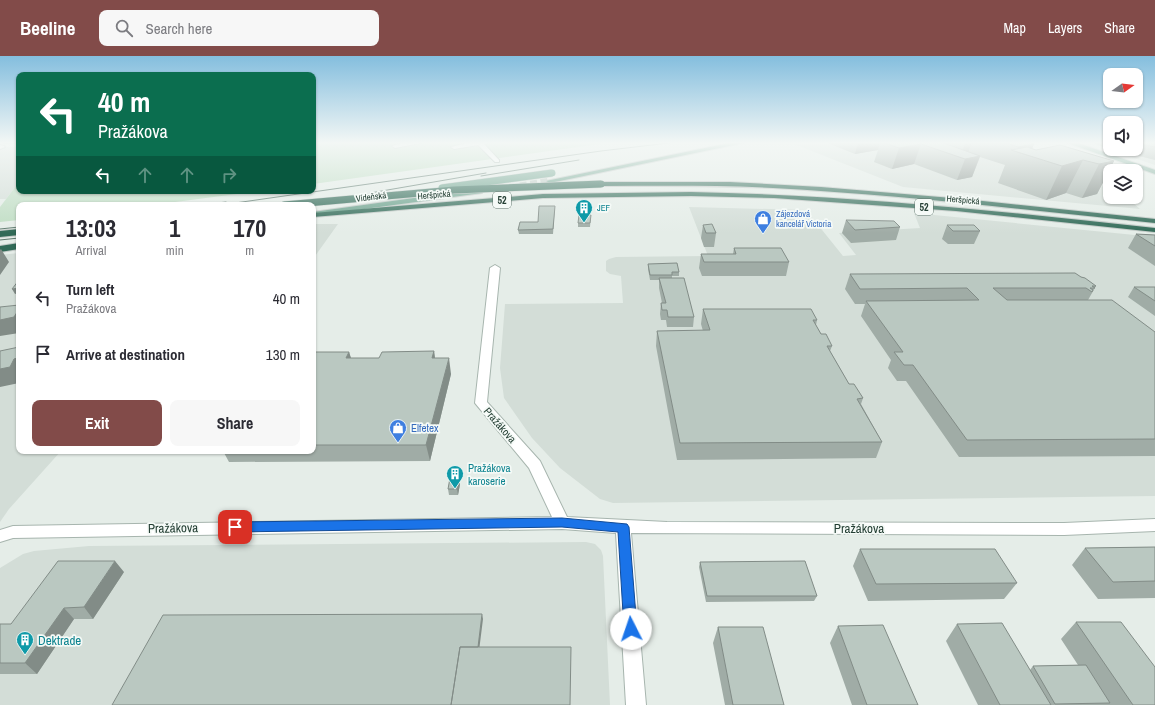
<!DOCTYPE html>
<meta charset="utf-8">
<style>
:root{--surface:#fff;--page:#f7f7f7;--text:#2b2b33;--muted:#7c7c81;--accent:#824b49}
body{margin:0;font-family:"Archivo Narrow",sans-serif;background:var(--page);color:var(--text);height:100vh;display:flex;flex-direction:column;font-size:15px;white-space:nowrap}
*{box-sizing:border-box;margin:0}
p{font-size:13px;color:var(--muted)}
.icon{flex:none;width:22px;height:22px;fill:none;stroke:currentColor;stroke-width:2;stroke-linecap:round;stroke-linejoin:round}
.map{position:relative;flex:1;overflow:hidden}
.panel{position:absolute;left:16px;top:146px;width:300px;height:252px;display:flex;flex-direction:column;background:var(--surface);border-radius:8px;box-shadow:0 1px 3px #0004}
.panel>*{flex:none}
.top-card{position:absolute;left:16px;top:16px;width:300px;height:122px;border-radius:8px;box-shadow:0 1px 3px #0004;background:#0b6e4f;color:#fff;overflow:hidden}
.needle{width:26px;rotate:76deg}
.controls{position:absolute;left:1103px;top:12px;display:grid;gap:8px}
.controls a{display:grid;place-items:center;width:40px;height:40px;border-radius:8px;background:var(--surface);box-shadow:0 1px 3px #0004;font-size:20px}
.pin{position:absolute;display:grid;place-items:center;width:34px;height:34px;color:#fff;margin:-17px;border-radius:8px;box-shadow:0 2px 6px #0006}
.me{position:absolute;width:44px;margin:-22px;rotate:356deg;stroke-linejoin:round;filter:drop-shadow(0 0 3px #0008)}
.turn{display:flex;align-items:center;gap:14px;height:84px;padding:0 16px;font-size:18px}
.turn .icon{width:52px;height:52px;stroke-width:2.5}
.turn b{display:block;font-size:28px;line-height:34px}
.lanes{display:flex;align-items:center;height:38px;padding:0 16px;background:#0003;justify-content:center;gap:20px;direction:ltr}
.lanes .off{opacity:.35}
.eta{display:flex;justify-content:space-evenly;align-items:center;height:68px;text-align:center}
.eta b{font-size:24px;font-weight:700;line-height:28px}
.primary-button{display:flex;gap:8px;margin-top:auto;padding:8px 16px}
.primary-button a{flex:1;height:46px;border-radius:8px;background:var(--accent);color:#fff;font-size:16px;font-weight:700;line-height:46px;text-align:center}
.primary-button a+a{background:var(--page);color:var(--text)}
ul{padding:0;list-style:none}
li{display:flex;align-items:center;gap:12px;height:56px;padding:0 16px}
li div{flex:1}
li b{display:block;font-size:15px}
li em{font-style:normal}
header{display:flex;align-items:center;gap:24px;box-sizing:border-box;height:56px;padding:0 20px;background:var(--accent);color:#fff}
header strong{font-size:19px}
nav{display:flex;gap:22px;margin-inline-start:auto;font-size:14px}
.search{width:280px;height:36px;background:var(--page);display:flex;align-items:center;gap:10px;box-sizing:border-box;padding:0 14px;border-radius:8px;color:var(--muted);font-size:15px}
.map>svg:first-child{display:block}
.built{fill:#d3ddd7}
.green{fill:#bfddc3}
.lines{fill:none;stroke-linecap:round;stroke-linejoin:round}
.major-tunnel{stroke:#becac4;stroke-width:7;stroke-dasharray:7 3.5;stroke-linecap:butt}
.minor-casing{stroke:#a7b5ae;stroke-width:2}
.major-casing{stroke:#c2c9c6;stroke-width:2}
.highway-casing{stroke:#c2c9c6;stroke-width:2}
.minor{fill:#fff;fill-rule:evenodd}
.major{fill:#6ba18c;fill-rule:evenodd}
.highway{fill:#316a57;fill-rule:evenodd}
.tram{stroke:#5f7a6f;stroke-width:1}
.major-bridge-casing{stroke:#c2c9c6;stroke-width:8;stroke-linecap:butt}
.highway-bridge-casing{stroke:#c2c9c6;stroke-width:8;stroke-linecap:butt}
.major-bridge{stroke:#6ba18c;stroke-width:7}
.highway-bridge{stroke:#316a57;stroke-width:7}
.wall{fill:#a0aca6}
.shaded-wall{fill:#828c87}
.building{fill:#bac8c1;stroke:#828c87}
.route{fill:#1a73e8;stroke:#114b97}
.labels{text-anchor:middle;dominant-baseline:central;stroke-width:3.5;stroke-linejoin:round;paint-order:stroke}
.far-street-label{font-size:9px;fill:#243f34;stroke:#f5faf7}
.far-culture-label{font-size:9px;fill:#0d838f;stroke:#f5faf7;text-anchor:start}
.far-shop-label{font-size:9px;fill:#366cbe;stroke:#f5faf7;text-anchor:start}
.shield{fill:#f5faf7;stroke:#63776e;stroke-width:1}
.shield-label{font-size:10px;font-weight:bold;fill:#243f34}
.street-label{font-size:11px;fill:#243f34;stroke:#f5faf7}
.shop-label{font-size:11px;fill:#366cbe;stroke:#f5faf7;text-anchor:start}
.culture-label{font-size:11px;fill:#0d838f;stroke:#f5faf7;text-anchor:start}
.near-street-label{font-size:13px;fill:#243f34;stroke:#f5faf7}
.near-culture-label{font-size:13px;fill:#0d838f;stroke:#f5faf7;text-anchor:start}
</style>
<header>
<strong>Beeline</strong>
<div class="search"><svg class="icon" aria-label="search" viewBox="0 0 24 24"><circle cx="10" cy="10" r="6"/><path d="M15 15l6 6"/></svg>Search here</div>
<nav><a>Map</a><a>Layers</a><a>Share</a></nav>
</header>
<div class="map">
<svg width="1155" height="649" viewBox="0 0 1155 649">
<rect width="100%" height="100%" fill="#e5ede8"/>
<path class="built" d="M789,86H1006L1110,134V141L1127,142L1140,153L903,131Z
M1087,86H1110V93H1136L1155,86V109Z
M0,91H19V126L6,143H0Z
M689,151L806,154L843,200L856,199L839,177L920,172L914,157L1155,181V440L613,447L600,443L560,412L532,382L504,342L500,312L505,248L623,247L621,220L610,218L606,215V205L609,203L616,201L708,200Z
M313,168H338L313,203Z
M19,197V395H61L9,453L0,466V199Z
M586,486L595,488L601,494L603,500L610,649H0V512L23,498L34,495L89,490Z"/>
<path class="green" d="M313,86H614L313,128Z
M19,126V135H259L152,149H19V164L0,166V151Z"/>
<g class="lines">
<path class="major-tunnel" d="M520,130L550,125"/>
<defs>
<path id="minor" d="M407,86H425L395,92L392,90Z
M472,86H489L484,88L499,104V106H495L478,89L454,93L451,91Z
M0,89L4,90L5,91L0,93Z
M495,209L500,212L487,346L540,405L567,461L667,466L1064,467L1155,463V475L1064,479L631,477L646,649H626L616,477L562,473L13,482L0,486V474L13,470L552,461L529,412L475,347L490,212Z"/>
<path id="major" d="M734,86H748L550,127L546,125Z
M1065,86H1075L1155,114V118Z
M479,133L483,135L482,137L313,160V156Z"/>
<path id="highway" d="M598,126H730L821,131L964,143L1155,163V167C1028,154 901,139 773,132C716,129 658,130 601,130L597,128Z
M691,136C846,139 1001,155 1155,172V176L956,155L774,142L691,140L543,142L313,161V157L543,138Z
M19,173V179L0,181V175Z
M19,187V193L0,196V190Z"/>
</defs>
<use href="#minor" class="minor-casing"/>
<use href="#major" class="major-casing"/>
<use href="#highway" class="highway-casing"/>
<use href="#minor" class="minor"/>
<use href="#major" class="major"/>
<use href="#highway" class="highway"/>
<path class="tram" d="M481,120L579,104
M370,137L486,117
M200,149L226,146
M221,149L601,95L677,86
M0,173L19,171
M0,184L19,182"/>
<defs>
<path id="major-bridge" d="M442,132L552,117"/>
<path id="highway-bridge" d="M284,149L454,134L601,128"/>
</defs>
<use href="#major-bridge" class="major-bridge-casing"/>
<use href="#highway-bridge" class="highway-bridge-casing"/>
<use href="#major-bridge" class="major-bridge"/>
<use href="#highway-bridge" class="highway-bridge"/>
</g>
<path class="wall" d="M2,86H19V88H3Z
M825,86H941L944,87V86H1029L1034,88L1032,92L1036,94L1114,105L1097,138L1082,142L1066,137L1046,144L998,127L1005,109L980,101L972,121L957,124L914,108L892,113L874,106L878,94L855,98Z
M1090,86H1110V93Z
M1136,86H1155V104L1111,93H1136Z
M555,150L553,178H519L518,174L538,166Z
M591,159L590,171H578V167Z
M846,164L900,171L896,184L851,187L842,177Z
M703,169L716,177L714,191H704L701,182Z
M947,169L980,175L974,188H948L942,183Z
M1136,178L1155,179V210L1128,192Z
M734,192L789,206L786,220H702L699,212L701,198H733Z
M648,208L679,216V220H672V222L694,261L693,271H667L666,264H661L660,258L661,247H662L659,232V224H650L648,213Z
M850,218L1081,221L1096,230L1088,244L1155,276V400L959,401L906,325H897L888,312L891,304L861,260L865,248H855L845,233Z
M1134,231H1155V260L1128,241Z
M703,253L817,264L816,269L821,278L832,290L830,295L849,328L863,342L861,348L882,386L876,402L677,404L656,290L657,275H703L701,268Z
M434,295L435,302L451,318L430,405L229,406L223,395H313V296H349L351,302H379Z
M459,422L460,428L458,439H449L448,433Z
M1155,491V542L1098,543L1072,509L1085,492Z
M860,493L1017,527L1004,543L868,545L853,510Z
M700,506L817,540L814,545L706,546L699,511Z
M124,516L93,563H74L37,618H0V568H11Z
M1076,566L1155,649H978L946,585L957,568L1030,614L1033,610L1078,609L1061,583Z
M838,570L918,649H852L830,587Z
M718,571L784,649H725L713,587Z"/>
<path class="shaded-wall" d="M858,86H880L878,94L855,98Z
M966,86H972L968,97L961,98Z
M921,88L914,108L892,113L899,92Z
M1034,88L1029,100L1016,96L1018,91Z
M980,100L972,121L957,124L965,103Z
M1083,104L1066,137L1046,144L1062,110Z
M1114,105L1097,138L1082,142L1099,108Z
M1,193L9,206L0,219V194Z
M19,232V237L15,238L12,233Z
M19,253V277L0,280V264Z
M434,295L436,311L432,302Z
M349,296L354,312L346,302Z
M19,297V327L0,331V313Z
M449,302L451,318L430,405L426,389Z
M459,422L460,428L458,439L457,433Z
M115,505L124,516L93,563L84,551Z
M64,552L74,563L37,618L25,607Z
M482,558L483,563L478,603L477,597Z"/>
<path class="building" d="M882,86H941L980,100L965,103L921,88L899,92Z
M1004,86H1029L1034,88L1018,91Z
M1136,86H1155V91L1136,87Z
M1060,89L1114,105L1099,108L1083,104L1062,110L1011,94L1027,91L1036,94Z
M539,150H555L553,173L518,174L520,166H538Z
M579,159H591L590,167H578Z
M846,164L894,165L900,171L855,174Z
M712,168L716,177H706L703,169Z
M947,169H974L980,175H953Z
M1136,178L1155,179V190Z
M734,192H781L789,206H704L701,198H736Z
M677,207L679,216H672V219H650L648,208Z
M1075,217L1081,221L1085,222L1096,230H1092L1095,232H1090L1093,234L1092,236L1086,232H993L1007,244H1112L1155,276V383L967,384L913,309H904L894,296H903L866,245L979,244L967,232L860,233L850,218Z
M659,222H684L694,261H668L667,254H662L661,247H666Z
M19,224V232L12,233Z
M1134,231H1155V245Z
M19,249V253L14,261L0,264V251Z
M703,253H811L817,264H813L821,278H826L832,290H827L849,328H854L863,342L857,343L882,386L680,387L657,275L710,274Z
M19,291V297L17,302L14,303L10,311L0,313V295Z
M434,295L432,302H449L426,389H313V296H349L346,302H379L382,296Z
M450,422H459L457,433H448Z
M1155,491V525L1113,526L1085,492Z
M860,493H995L1017,527L876,528Z
M58,505H115L84,551L64,552L25,607H0V568H11Z
M805,505L817,540H707L700,506Z
M482,558L478,591H460L451,649H112L163,559Z
M1076,566H1121L1155,611V649H1133Z
M1002,567L1051,649H1000L957,568Z
M883,569L918,649H867L838,570Z
M718,571H763L784,649H733Z
M460,591H571L570,649H451Z
M1086,609L1110,647L1055,648L1033,610Z"/>
<linearGradient id="sky" x2="0" y2="1"><stop stop-color="#84bede"/><stop offset="0.49" stop-color="#f3f7f5"/><stop offset="1" stop-color="#f3f7f5" stop-opacity="0"/></linearGradient>
<rect width="1155" height="177" fill="url(#sky)"/>
<path class="route" d="M562,462L627,468L629,471L637,573L635,577L631,579L626,577L624,573L618,476L562,471L235,476L231,475L229,471L231,468L235,466Z"/>
<defs>
<symbol id="building-pin" viewBox="-11 -11 22 30"><path d="M0 17L-7.5 6A9.5 9.5 0 1 1 7.5 6Z" fill="#0f9aa8" stroke="#f5faf7"/><path d="M-4-6H4V6H1V3H-1V6H-4ZM-2.5-4.3h1.7v1.8h-1.7ZM.8-4.3h1.7v1.8H.8ZM-2.5-1h1.7V.8h-1.7ZM.8-1h1.7V.8H.8Z" fill="#fff"/></symbol>
<symbol id="shop-pin" viewBox="-11 -11 22 30"><path d="M0 17L-7.5 6A9.5 9.5 0 1 1 7.5 6Z" fill="#3f7fe0" stroke="#f5faf7"/><path d="M-5-2.5h2.3a2.7 3.5 0 0 1 5.4 0H5L5.5 6h-11ZM-1.5-2.5h3a1.5 2.3 0 0 0-3 0Z" fill="#fff"/></symbol>
</defs>
<g fill-rule="evenodd">
<use href="#building-pin" x="574" y="142" width="20" height="27"/>
<use href="#shop-pin" x="753" y="153" width="20" height="27"/>
<use href="#shop-pin" x="388" y="362" width="20" height="27"/>
<use href="#building-pin" x="445" y="408" width="20" height="27"/>
<use href="#building-pin" x="15" y="574" width="20" height="27"/>
</g>
<g class="labels">
<g class="far-street-label">
<text transform="translate(434 139) rotate(-5)">Heršpická</text>
<text transform="translate(371 141) rotate(-7)">Vídeňská</text>
<text transform="translate(963 144) rotate(5)">Heršpická</text>
</g>
<g class="far-culture-label">
<text x="597" y="152">JEF</text>
</g>
<g class="far-shop-label">
<text x="776" y="158">Zájezdová<tspan x="776" dy="10">kancelář Victoria</tspan></text>
</g>
<g class="shield">
<rect x="493" y="136" width="18" height="16" rx="3"/>
<rect x="915" y="143" width="18" height="16" rx="3"/>
</g>
<g class="shield-label">
<text x="502" y="144">52</text>
<text x="924" y="151">52</text>
</g>
<g class="street-label">
<text transform="translate(500 369) rotate(49)">Pražákova</text>
</g>
<g class="shop-label">
<text x="411" y="372">Elfetex</text>
</g>
<g class="culture-label">
<text x="468" y="412">Pražákova<tspan x="468" dy="13">karoserie</tspan></text>
</g>
<g class="near-street-label">
<text transform="translate(173 472) rotate(-1)">Pražákova</text>
<text x="859" y="472">Pražákova</text>
</g>
<g class="near-culture-label">
<text x="38" y="584">Dektrade</text>
</g>
</g>
</svg>
<div class="controls">
<a><svg class="needle" viewBox="-14 -14 28 28"><path d="M0-13l5 13h-10z" fill="#e53935"/><path d="M0 13l5-13h-10z" fill="#7c7c81"/></svg></a>
<a><svg class="icon" aria-label="sound" viewBox="0 0 24 24"><path d="M4 9h4l5-4v14l-5-4H4zM17 9q2 3 0 6"/></svg></a>
<a><svg class="icon" aria-label="layers" viewBox="0 0 24 24"><path d="M12 4l9 5-9 5-9-5zM3 14l9 5 9-5"/></svg></a>
</div>
<div class="pin" style="left:235px;top:471px;background:#d93025"><svg class="icon" aria-label="arrive" viewBox="0 0 24 24"><path d="M6 21V4h12l-3 4 3 4H6"/></svg></div>
<svg class="me" style="left:631px;top:573px" viewBox="-20 -20 40 40"><circle r="19" fill="#fff"/><path d="M0-13L10 11 0 6-10 11z" fill="#1a73e8"/></svg>
<div class="top-card">
<div class="turn"><svg class="icon" aria-label="left" viewBox="0 0 24 24"><path d="M17 20v-9H6M10 6l-5 5 5 5"/></svg><div><b>40 m</b>Pražákova</div></div>
<div class="lanes"><svg class="icon" aria-label="left" viewBox="0 0 24 24"><path d="M17 20v-9H6M10 6l-5 5 5 5"/></svg><svg class="icon off" aria-label="ahead" viewBox="0 0 24 24"><path d="M12 20V5M6 11l6-6 6 6"/></svg><svg class="icon off" aria-label="ahead" viewBox="0 0 24 24"><path d="M12 20V5M6 11l6-6 6 6"/></svg><svg class="icon off" aria-label="right" viewBox="0 0 24 24"><path d="M7 20v-9h11M14 6l5 5-5 5"/></svg></div>
</div>
<section class="panel">
<div class="eta">
<div><b>13:03</b><p>Arrival</p></div>
<div><b>1</b><p>min</p></div>
<div><b>170</b><p>m</p></div>
</div>
<ul>
<li><svg class="icon" aria-label="left" viewBox="0 0 24 24"><path d="M17 20v-9H6M10 6l-5 5 5 5"/></svg><div><b>Turn left</b><p>Pražákova</p></div><em>40 m</em></li>
<li><svg class="icon" aria-label="arrive" viewBox="0 0 24 24"><path d="M6 21V4h12l-3 4 3 4H6"/></svg><div><b>Arrive at destination</b></div><em>130 m</em></li>
</ul>
<div class="primary-button"><a>Exit</a><a>Share</a></div>
</section>
</div>
